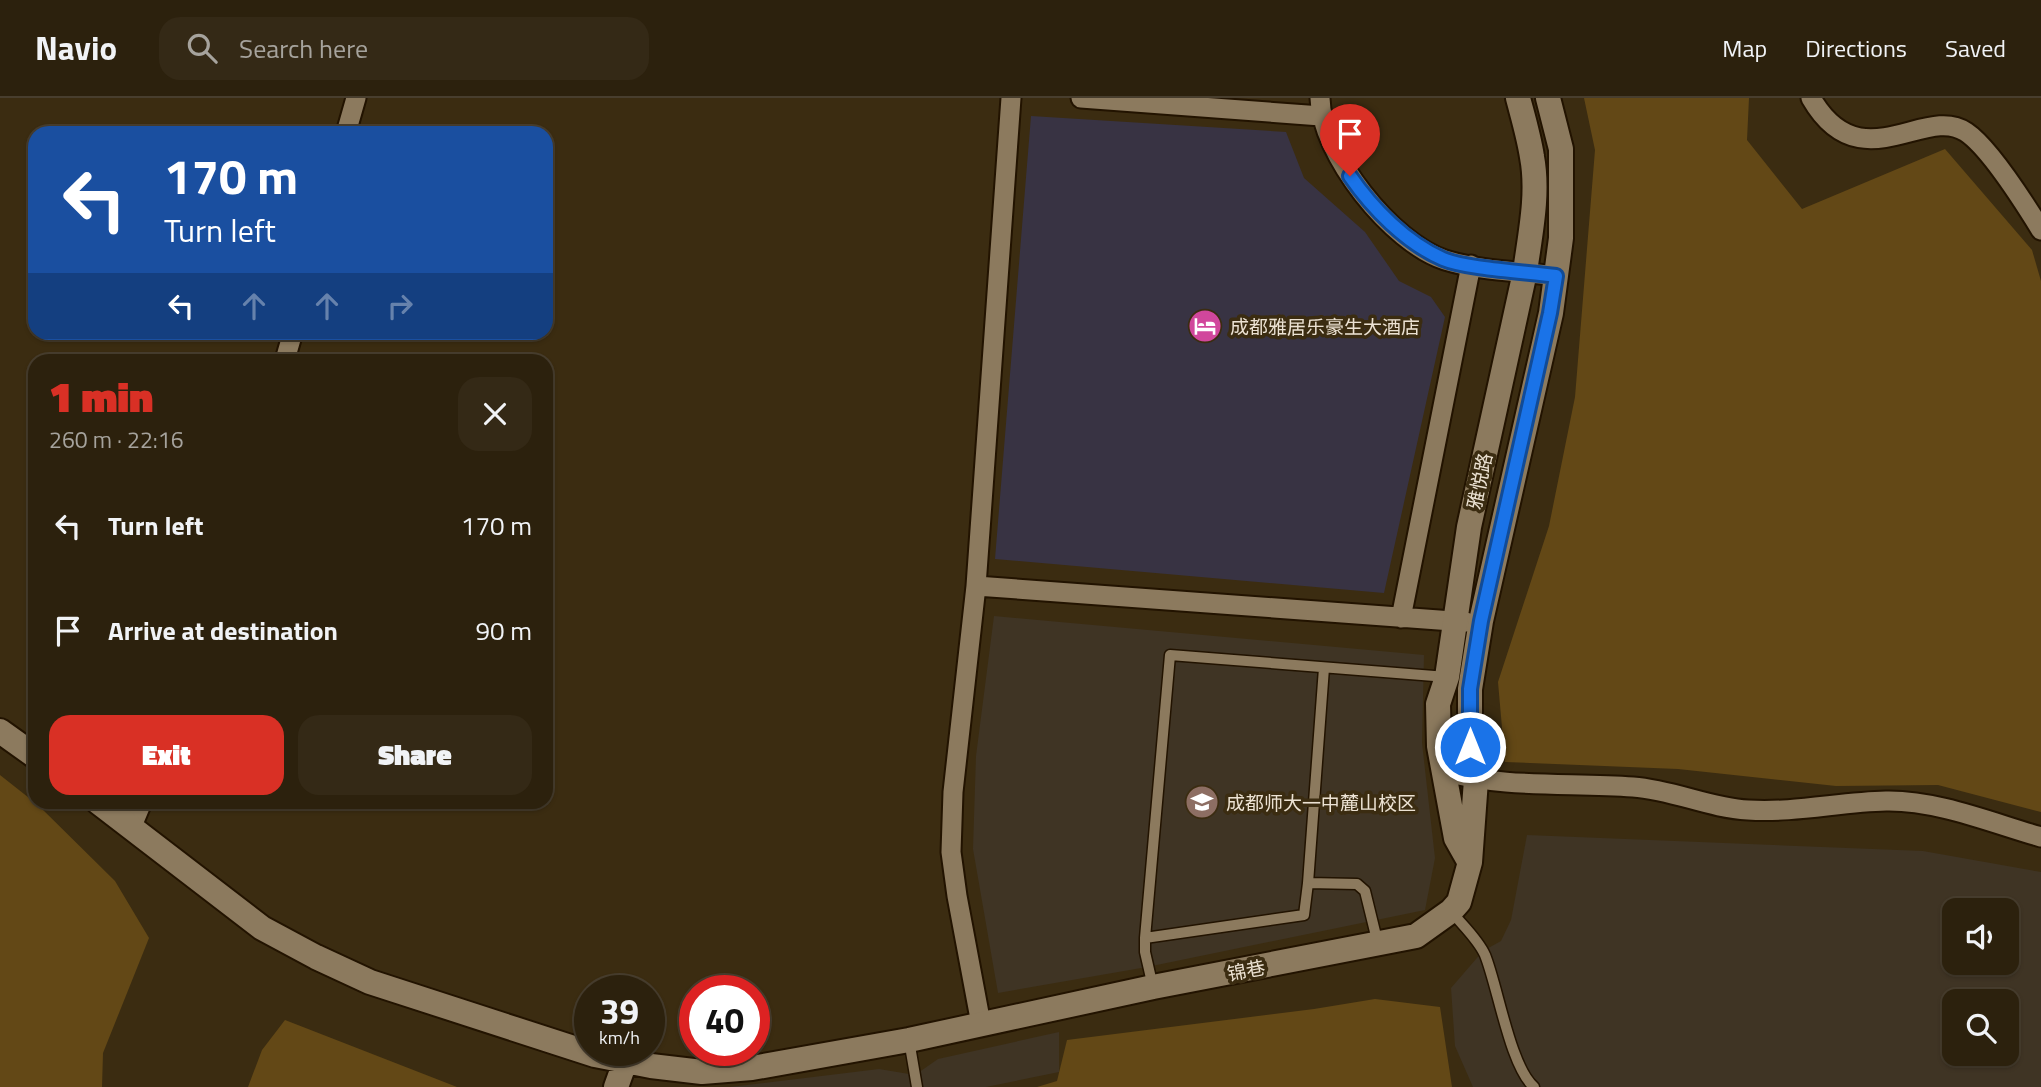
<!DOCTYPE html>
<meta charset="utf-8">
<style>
:root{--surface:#2c210d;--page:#342916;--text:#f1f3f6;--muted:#a6a39d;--line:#483e2e;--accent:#d93025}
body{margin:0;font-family:"Titillium Web","Noto Sans SC",sans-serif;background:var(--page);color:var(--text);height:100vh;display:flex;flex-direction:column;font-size:26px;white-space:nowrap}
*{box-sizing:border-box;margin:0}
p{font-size:23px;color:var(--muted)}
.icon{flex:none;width:38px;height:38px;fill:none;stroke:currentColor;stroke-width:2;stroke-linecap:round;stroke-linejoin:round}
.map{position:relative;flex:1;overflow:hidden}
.panel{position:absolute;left:28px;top:256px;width:525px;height:455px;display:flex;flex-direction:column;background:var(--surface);border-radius:21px;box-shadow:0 2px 5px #0004,0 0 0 2px var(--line)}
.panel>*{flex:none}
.banner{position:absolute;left:28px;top:28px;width:525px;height:214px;border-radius:21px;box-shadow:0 2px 5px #0004,0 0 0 2px var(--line);background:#1a4fa0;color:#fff;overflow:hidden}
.buttons{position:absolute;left:1942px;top:800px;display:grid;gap:14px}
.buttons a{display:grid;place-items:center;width:77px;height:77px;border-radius:14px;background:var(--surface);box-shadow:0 2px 5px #0004,0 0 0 2px var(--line);font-size:35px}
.speed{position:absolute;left:574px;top:877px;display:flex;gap:14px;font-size:35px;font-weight:700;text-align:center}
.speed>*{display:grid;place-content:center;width:91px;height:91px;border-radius:50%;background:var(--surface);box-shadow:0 2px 5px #0004,0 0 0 2px var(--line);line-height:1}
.speed small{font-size:18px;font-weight:400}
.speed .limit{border:10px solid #d22;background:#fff;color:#111}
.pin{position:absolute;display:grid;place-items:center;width:60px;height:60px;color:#fff;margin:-72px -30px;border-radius:50% 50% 50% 0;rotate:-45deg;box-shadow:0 0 7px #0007}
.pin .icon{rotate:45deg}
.me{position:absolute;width:77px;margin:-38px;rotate:0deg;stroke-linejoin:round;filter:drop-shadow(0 0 5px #0008)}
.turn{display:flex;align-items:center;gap:24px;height:147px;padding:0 21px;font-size:32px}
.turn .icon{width:91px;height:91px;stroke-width:2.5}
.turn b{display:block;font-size:49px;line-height:60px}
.lanes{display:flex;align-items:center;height:66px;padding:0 21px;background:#0003;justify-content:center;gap:35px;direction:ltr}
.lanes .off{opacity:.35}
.round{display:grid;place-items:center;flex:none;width:74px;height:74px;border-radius:21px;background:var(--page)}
.head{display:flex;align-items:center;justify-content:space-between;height:119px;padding:0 21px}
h1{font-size:42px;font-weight:800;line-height:52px;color:var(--accent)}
.primary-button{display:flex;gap:14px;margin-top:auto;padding:14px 21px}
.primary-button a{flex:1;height:80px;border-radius:21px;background:var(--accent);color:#fff;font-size:28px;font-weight:800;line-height:80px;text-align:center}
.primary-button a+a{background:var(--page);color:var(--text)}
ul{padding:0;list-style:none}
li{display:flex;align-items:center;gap:21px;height:105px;padding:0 21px}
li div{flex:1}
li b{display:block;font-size:26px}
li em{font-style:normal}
header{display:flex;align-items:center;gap:42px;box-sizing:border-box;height:98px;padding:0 35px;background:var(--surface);border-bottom:2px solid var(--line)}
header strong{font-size:33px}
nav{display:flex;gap:38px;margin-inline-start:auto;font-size:24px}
.search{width:490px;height:63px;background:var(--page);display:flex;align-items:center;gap:18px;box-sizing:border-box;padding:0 24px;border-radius:21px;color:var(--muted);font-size:26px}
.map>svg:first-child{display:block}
.commercial{fill:#383343}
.education{fill:#3f3424;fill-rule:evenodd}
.green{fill:#634816}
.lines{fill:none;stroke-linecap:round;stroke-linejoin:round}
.service-casing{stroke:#221300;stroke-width:13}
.minor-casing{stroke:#221300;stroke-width:23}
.tertiary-casing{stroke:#221300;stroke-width:28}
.service{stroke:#8c7a5e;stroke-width:10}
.minor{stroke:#8c7a5e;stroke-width:19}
.tertiary{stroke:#8c7a5e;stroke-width:24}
.route-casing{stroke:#114b97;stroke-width:18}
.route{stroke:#1a73e8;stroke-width:12}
.labels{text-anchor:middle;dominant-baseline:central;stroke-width:7;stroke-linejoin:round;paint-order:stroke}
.poi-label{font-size:19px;fill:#ece2d3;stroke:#3b2c11;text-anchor:start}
.street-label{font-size:19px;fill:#ece2d3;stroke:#3b2c11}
</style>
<header>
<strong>Navio</strong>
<div class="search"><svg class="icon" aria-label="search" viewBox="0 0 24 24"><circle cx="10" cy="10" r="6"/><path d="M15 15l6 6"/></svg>Search here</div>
<nav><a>Map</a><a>Directions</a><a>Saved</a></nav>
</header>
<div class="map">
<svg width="2041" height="989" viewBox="0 0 2041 989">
<rect width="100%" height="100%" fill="#3b2c11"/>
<path class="commercial" d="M1031,18L1286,34L1304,80L1365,134L1399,183L1431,199L1445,219L1384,495L995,461Z"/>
<path class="education" d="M994,518L1424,557L1422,645L1435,760L1425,812L1147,869L998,895L973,751L976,658Z
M1527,737L1923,753L2041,774V989H1473L1455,948L1451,890L1483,853L1501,843L1511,822ZM1955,812H2007V864H1955ZM1955,903H2007V956H1955Z
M1059,934V974L986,989H730L879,971L915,977L938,961Z"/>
<path class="green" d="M1584,0H1749L1747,42L1802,111L1945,51L2032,152L2041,183V714L1938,687L1836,688L1678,671L1505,664L1498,584L1549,428L1575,299L1595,52Z
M0,677L38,707L115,783L149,840L103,955L102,989H0Z
M1375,901L1440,909L1452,989H1037L1057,983L1067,942L1314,911Z
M285,922L457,989H248L262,952Z"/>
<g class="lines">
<defs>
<path id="service" d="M1324,570L1308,785L1357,786L1365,793L1378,846
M1451,813C1462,827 1478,841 1485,857C1498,889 1510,968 1534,989
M1145,840L1304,817L1308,785
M1153,889L1145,854V840L1170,557L1447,579
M909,942L917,989"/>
<path id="minor" d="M1081,0L1321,18
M1320,0C1321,56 1392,145 1445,162C1480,173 1520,173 1556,178
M1811,0C1860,85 1925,6 1966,34C1990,50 2025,106 2041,132
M346,35L356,0
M285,262L293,234
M976,488L1466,524
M1401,520L1471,167
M1443,673C1504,691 1570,684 1633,689C1674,692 1709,710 1748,712C1794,715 1840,704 1886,703C1937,702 1992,725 2041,739
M132,728L142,704
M981,926L957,798L951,754L953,694L976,488L1011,0"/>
<path id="tertiary" d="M0,633L35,658
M98,704L262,830L316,859L370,884L595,957L651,968L702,974L752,970L909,942L1153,889L1416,838L1451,813L1459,804L1470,764L1476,682L1470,649V591L1481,523L1551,215L1561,140V51L1548,0
M1469,763L1456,740L1439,648L1438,606L1447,579L1469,429L1525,174C1530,137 1539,96 1532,59C1529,39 1523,19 1518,0
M616,989L625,964"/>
</defs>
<use href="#service" class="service-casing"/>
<use href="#minor" class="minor-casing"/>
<use href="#tertiary" class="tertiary-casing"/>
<use href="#service" class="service"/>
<use href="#minor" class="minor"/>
<use href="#tertiary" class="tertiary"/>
</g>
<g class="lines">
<defs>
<path id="route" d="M1350,78C1372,110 1406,145 1443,161C1467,171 1528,174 1556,178L1550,215L1481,523L1470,591V649"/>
</defs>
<use href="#route" class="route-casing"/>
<use href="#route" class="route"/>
</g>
<defs>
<symbol id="hotel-disc" viewBox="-11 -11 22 22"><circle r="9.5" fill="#d1479c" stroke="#3b2c11"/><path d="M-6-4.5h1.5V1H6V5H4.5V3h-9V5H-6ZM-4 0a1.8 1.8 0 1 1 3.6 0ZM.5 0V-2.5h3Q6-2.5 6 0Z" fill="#fff"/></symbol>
<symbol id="school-disc" viewBox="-11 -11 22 22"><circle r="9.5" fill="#8d6e63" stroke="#3b2c11"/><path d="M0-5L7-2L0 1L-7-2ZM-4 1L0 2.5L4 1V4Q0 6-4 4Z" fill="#fff"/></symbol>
</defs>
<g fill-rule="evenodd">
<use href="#hotel-disc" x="1186" y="209" width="38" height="38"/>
<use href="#school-disc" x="1183" y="685" width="38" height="38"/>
</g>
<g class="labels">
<g class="poi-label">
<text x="1230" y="228">成都雅居乐豪生大酒店</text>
<text x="1226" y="704">成都师大一中麓山校区</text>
</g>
<g class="street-label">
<text transform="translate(1479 383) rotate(-78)">雅悦路</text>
<text transform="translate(1246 872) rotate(-11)">锦巷</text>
</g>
</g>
</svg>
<div class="buttons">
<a><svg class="icon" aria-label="sound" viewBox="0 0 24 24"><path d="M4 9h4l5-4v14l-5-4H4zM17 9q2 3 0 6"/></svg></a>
<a><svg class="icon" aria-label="search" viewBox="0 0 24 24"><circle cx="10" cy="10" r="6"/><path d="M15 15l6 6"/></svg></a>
</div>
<div class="speed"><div>39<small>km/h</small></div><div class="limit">40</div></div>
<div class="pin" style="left:1350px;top:78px;background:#d93025"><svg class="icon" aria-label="arrive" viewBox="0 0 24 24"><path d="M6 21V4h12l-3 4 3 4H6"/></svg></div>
<svg class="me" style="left:1470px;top:649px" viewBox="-20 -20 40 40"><circle r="17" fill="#1a73e8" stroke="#fff" stroke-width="3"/><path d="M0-11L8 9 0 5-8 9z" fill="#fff"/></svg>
<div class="banner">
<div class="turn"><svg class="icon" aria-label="left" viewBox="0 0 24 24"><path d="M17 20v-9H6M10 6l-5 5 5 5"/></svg><div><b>170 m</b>Turn left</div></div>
<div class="lanes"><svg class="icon" aria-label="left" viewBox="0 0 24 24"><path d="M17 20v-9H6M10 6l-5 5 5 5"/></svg><svg class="icon off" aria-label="ahead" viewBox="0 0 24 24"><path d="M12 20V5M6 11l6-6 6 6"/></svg><svg class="icon off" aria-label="ahead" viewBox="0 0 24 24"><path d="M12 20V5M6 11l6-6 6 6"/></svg><svg class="icon off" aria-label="right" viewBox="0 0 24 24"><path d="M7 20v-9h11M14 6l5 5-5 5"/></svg></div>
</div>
<section class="panel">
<div class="head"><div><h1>1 min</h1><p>260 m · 22:16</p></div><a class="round"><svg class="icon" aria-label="close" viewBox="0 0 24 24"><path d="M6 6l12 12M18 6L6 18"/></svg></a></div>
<ul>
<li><svg class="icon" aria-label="left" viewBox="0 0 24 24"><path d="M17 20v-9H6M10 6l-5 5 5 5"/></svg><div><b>Turn left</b></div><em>170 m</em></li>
<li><svg class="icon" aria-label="arrive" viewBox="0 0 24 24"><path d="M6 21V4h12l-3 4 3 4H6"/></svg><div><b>Arrive at destination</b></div><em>90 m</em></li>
</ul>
<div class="primary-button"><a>Exit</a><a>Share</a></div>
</section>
</div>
